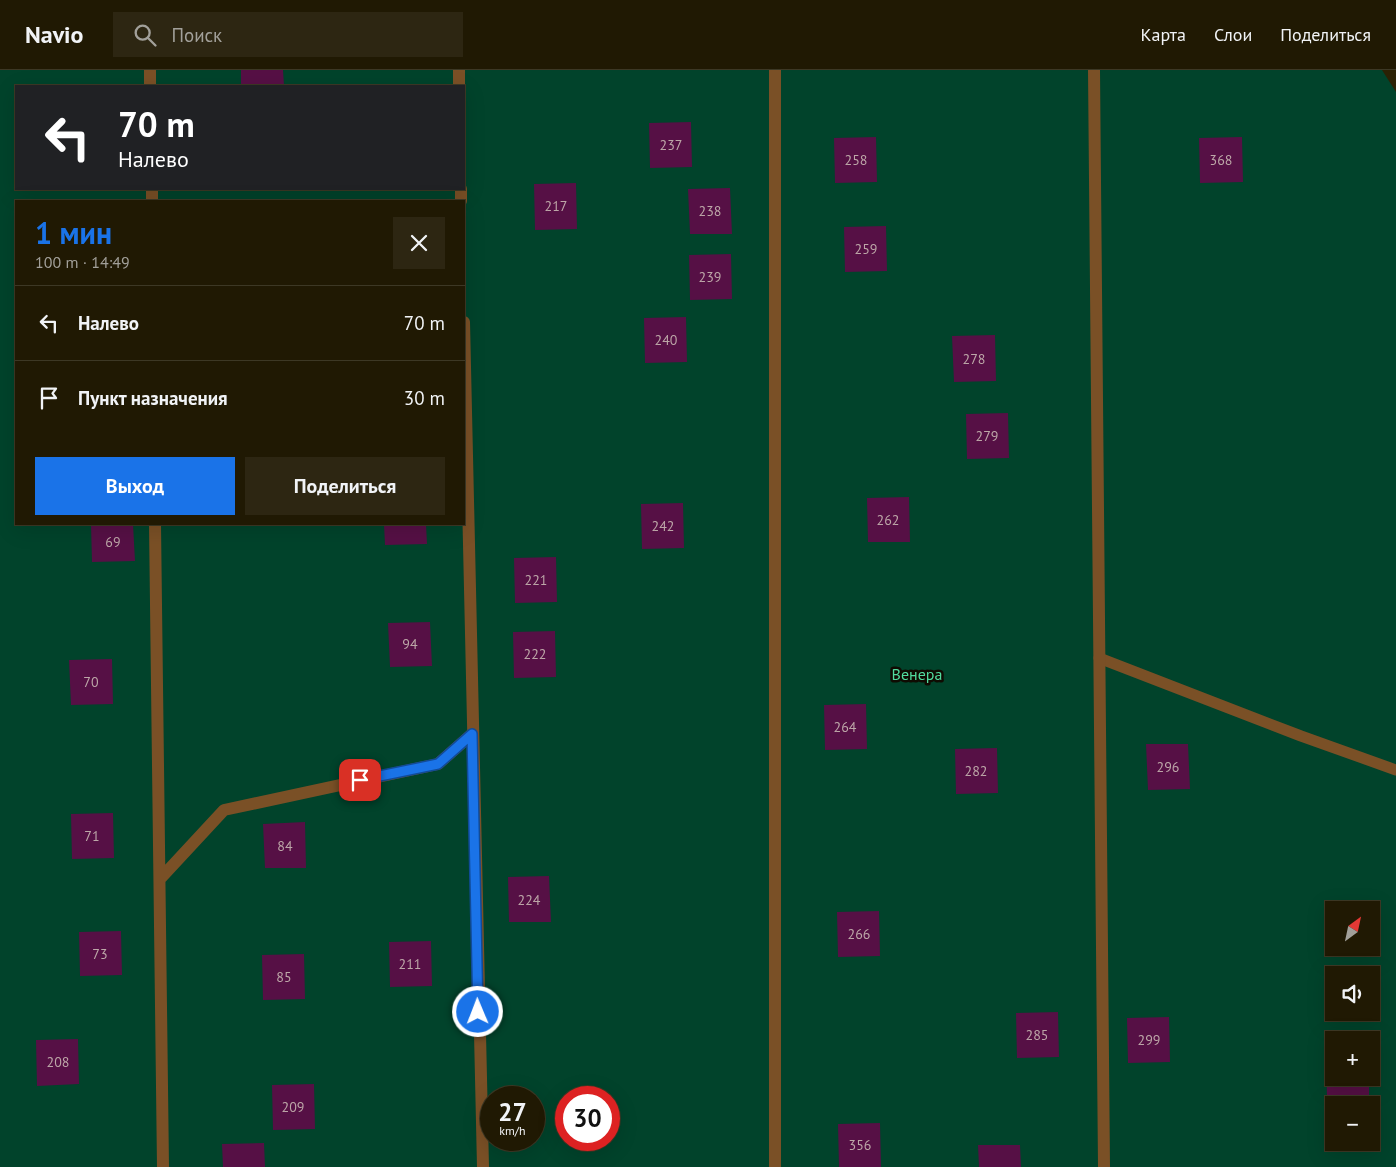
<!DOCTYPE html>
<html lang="ru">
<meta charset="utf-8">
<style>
:root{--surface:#201903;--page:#2d2612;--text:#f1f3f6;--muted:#a2a09a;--line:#3d3825;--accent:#1a73e8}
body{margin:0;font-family:"PT Sans",sans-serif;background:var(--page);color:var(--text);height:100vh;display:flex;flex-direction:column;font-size:19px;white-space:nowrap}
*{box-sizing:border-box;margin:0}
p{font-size:16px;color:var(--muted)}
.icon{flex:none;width:28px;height:28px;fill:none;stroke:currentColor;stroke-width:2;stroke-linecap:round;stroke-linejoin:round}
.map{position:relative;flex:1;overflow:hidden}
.panel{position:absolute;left:15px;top:130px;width:450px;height:325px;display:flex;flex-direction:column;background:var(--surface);border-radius:0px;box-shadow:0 5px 20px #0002,0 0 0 1px var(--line)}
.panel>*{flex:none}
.banner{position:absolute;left:15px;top:15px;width:450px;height:105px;border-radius:0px;box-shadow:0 5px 20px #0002,0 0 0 1px var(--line);background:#202124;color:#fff;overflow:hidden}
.needle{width:32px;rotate:33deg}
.controls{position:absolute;left:1325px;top:831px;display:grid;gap:10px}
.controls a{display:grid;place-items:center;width:55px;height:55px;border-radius:0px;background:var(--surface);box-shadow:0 5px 20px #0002,0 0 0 1px var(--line);font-size:25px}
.speed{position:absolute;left:480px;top:1016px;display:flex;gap:10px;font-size:25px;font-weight:700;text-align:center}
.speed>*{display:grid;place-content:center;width:65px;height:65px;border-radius:50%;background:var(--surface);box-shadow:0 5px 20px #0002,0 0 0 1px var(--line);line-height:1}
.speed small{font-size:12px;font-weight:400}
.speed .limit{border:8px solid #d22;background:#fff;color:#111}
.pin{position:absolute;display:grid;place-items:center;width:42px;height:42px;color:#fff;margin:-21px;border-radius:10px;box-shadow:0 2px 8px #0006}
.me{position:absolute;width:55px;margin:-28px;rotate:359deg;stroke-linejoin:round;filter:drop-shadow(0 0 4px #0008)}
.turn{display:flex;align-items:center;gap:18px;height:105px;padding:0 20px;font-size:22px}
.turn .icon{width:65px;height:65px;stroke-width:2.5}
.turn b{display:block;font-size:35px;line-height:42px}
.round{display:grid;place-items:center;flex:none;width:52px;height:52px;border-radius:0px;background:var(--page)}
.summary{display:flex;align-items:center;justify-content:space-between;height:85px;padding:0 20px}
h1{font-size:30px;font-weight:600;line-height:38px;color:var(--accent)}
.primary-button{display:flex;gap:10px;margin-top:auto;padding:10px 20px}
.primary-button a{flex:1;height:58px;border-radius:0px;background:var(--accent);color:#fff;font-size:20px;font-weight:600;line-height:58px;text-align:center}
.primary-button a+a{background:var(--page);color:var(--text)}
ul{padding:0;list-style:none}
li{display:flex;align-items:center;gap:15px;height:75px;padding:0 20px;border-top:1px solid var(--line)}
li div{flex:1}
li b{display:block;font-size:19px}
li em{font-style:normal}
header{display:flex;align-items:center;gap:30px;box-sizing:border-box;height:70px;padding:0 25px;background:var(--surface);border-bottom:1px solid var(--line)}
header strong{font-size:24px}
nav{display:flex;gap:28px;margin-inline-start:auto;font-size:18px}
.search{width:350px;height:45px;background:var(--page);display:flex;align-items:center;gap:12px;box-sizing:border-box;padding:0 18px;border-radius:0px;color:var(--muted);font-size:19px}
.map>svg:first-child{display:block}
.green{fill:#01432b;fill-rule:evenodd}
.building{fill:#561045}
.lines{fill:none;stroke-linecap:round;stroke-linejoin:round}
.lane{stroke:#7a5026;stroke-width:11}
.street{stroke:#7a5026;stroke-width:12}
.route-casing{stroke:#114b97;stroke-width:12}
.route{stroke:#1a73e8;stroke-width:9}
.labels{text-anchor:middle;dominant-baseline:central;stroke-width:5;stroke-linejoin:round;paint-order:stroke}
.number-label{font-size:14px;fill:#bda7a8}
.park-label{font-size:16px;fill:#51db9e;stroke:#0f0b02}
</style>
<header>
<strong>Navio</strong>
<div class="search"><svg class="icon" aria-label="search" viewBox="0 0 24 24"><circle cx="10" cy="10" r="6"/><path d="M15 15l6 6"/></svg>Поиск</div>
<nav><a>Карта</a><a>Слои</a><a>Поделиться</a></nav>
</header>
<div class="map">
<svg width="1396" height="1097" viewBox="0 0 1396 1097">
<rect width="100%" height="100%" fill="#2b2104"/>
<path class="green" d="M0,0H1382L1396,22V1097H0ZM16,16H464V119H16ZM16,131H464V454H16ZM1334,840H1371V878H1334ZM1334,905H1371V942H1334ZM1334,970H1371V1008H1334ZM491,1028H534V1070H491ZM566,1028H609V1070H566ZM1334,1035H1371V1072H1334Z"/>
<path class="building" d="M241,0H283L284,16H241Z
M691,52L692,97L650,98L649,53Z
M876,67L877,112L835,113L834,68Z
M1242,67L1243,112L1200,113L1199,68Z
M576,113L577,159L535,160L534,114Z
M730,118L732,164H690L688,119Z
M886,156L887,201L845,202L844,157Z
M731,184L732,229L690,230L689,185Z
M686,247L687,292L645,293L644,248Z
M995,265L996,311L954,312L952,266Z
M1008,343L1009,388L967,389L966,344Z
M909,427L910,472H868L867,428Z
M683,433L684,478L642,479L641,434Z
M91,454H133L135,491L92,492Z
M384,454H426L427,474L385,475Z
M556,487L557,532L515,533L514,488Z
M430,552L432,596L390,597L388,553Z
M555,561L556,607L514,608L513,562Z
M112,589L113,634L71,635L69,590Z
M866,634L867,679L825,680L824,635Z
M1146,674H1188L1190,719L1148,720Z
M997,678L998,723L956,724L955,679Z
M113,743L114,788L72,789L71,744Z
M305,752L306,798H265L263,754Z
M549,806L551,852H509L508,807Z
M879,841L880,886L838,887L837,842Z
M121,861L122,905L80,906L79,862Z
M431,871L432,916L390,917L389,872Z
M304,884L305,929L263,930L262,885Z
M1058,942L1059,987L1017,988L1016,943Z
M1169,947L1170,992L1128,993L1127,948Z
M78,969L79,1014L37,1016L36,970Z
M1334,983V1008H1369V1028L1327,1029L1326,984Z
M314,1014L315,1059L273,1060L272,1015Z
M880,1053L881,1097H839L838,1054Z
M264,1073L265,1097H223L222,1074Z
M978,1075H1020L1021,1097H979Z"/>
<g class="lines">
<path class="lane" d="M1099,588L1301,666L1396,700"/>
<path class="street" d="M150,0V16
M459,0V16
M775,0V1097
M1094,0L1104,1097
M152,119V131
M461,119V131
M464,252L483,1097
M155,454L163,1097
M160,809L224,740L438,694L472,664"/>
</g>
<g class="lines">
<defs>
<path id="route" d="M360,710L438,694L472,664L478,942"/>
</defs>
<use href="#route" class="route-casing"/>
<use href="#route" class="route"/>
</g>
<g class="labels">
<g class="number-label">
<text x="671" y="75">237</text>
<text x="856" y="90">258</text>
<text x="1221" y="90">368</text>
<text x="556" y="136">217</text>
<text x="710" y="141">238</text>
<text x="866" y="179">259</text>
<text x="710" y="207">239</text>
<text x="666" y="270">240</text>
<text x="974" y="289">278</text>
<text x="987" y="366">279</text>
<text x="888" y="450">262</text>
<text x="663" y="456">242</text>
<text x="113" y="472">69</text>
<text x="536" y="510">221</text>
<text x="410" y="574">94</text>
<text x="535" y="584">222</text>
<text x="91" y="612">70</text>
<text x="845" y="657">264</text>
<text x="1168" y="697">296</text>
<text x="976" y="701">282</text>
<text x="92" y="766">71</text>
<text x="285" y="776">84</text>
<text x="529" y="830">224</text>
<text x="859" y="864">266</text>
<text x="100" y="884">73</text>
<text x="410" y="894">211</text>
<text x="284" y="907">85</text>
<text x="1037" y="965">285</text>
<text x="1149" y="970">299</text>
<text x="58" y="992">208</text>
<text x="293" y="1037">209</text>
<text x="860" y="1075">356</text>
</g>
<g class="park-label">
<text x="917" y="604">Венера</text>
</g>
</g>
</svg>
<div class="controls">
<a><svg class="needle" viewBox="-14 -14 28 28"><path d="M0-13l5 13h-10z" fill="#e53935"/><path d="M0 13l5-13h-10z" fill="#a2a09a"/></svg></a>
<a><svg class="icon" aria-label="sound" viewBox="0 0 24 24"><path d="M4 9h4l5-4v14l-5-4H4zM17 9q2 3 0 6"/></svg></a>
<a>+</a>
<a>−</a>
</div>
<div class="speed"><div>27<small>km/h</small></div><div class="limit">30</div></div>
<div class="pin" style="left:360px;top:710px;background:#d93025"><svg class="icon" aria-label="arrive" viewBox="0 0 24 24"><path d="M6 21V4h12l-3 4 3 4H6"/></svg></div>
<svg class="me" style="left:478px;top:942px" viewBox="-20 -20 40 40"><circle r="17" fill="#1a73e8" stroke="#fff" stroke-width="3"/><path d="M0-11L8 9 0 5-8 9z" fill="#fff"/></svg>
<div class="banner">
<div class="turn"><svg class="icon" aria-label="left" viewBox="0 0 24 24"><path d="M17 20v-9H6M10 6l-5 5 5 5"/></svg><div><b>70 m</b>Налево</div></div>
</div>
<section class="panel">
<div class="summary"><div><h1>1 мин</h1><p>100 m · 14:49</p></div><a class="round"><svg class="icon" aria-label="close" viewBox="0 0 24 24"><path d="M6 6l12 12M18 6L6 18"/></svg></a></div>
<ul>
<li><svg class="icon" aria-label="left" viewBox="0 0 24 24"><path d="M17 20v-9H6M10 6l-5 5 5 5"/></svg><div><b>Налево</b></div><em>70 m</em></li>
<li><svg class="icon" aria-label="arrive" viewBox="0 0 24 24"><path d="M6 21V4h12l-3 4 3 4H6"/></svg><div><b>Пункт назначения</b></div><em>30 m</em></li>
</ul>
<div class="primary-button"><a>Выход</a><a>Поделиться</a></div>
</section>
</div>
